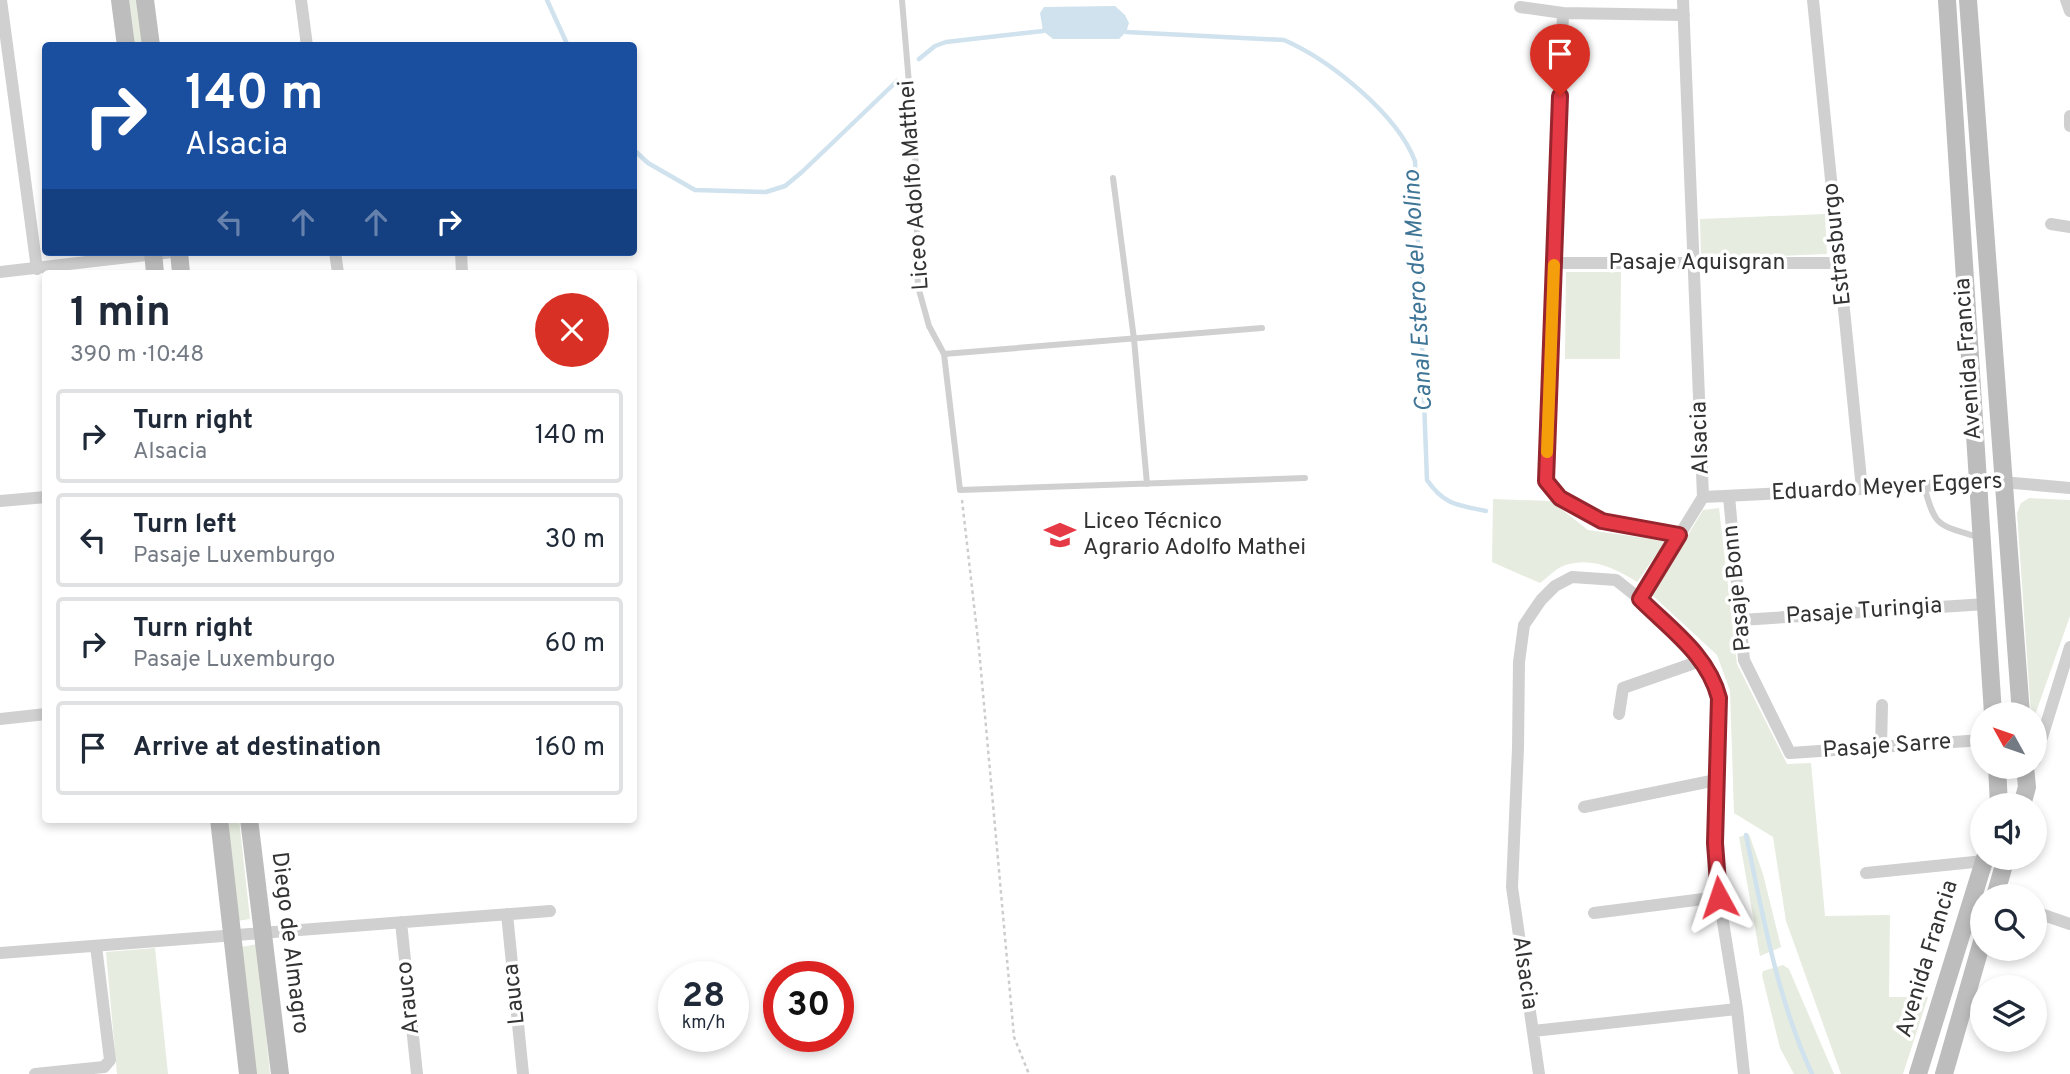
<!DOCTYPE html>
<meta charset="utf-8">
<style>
:root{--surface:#fff;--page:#f6f6f7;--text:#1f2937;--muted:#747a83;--line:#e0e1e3}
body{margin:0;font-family:Overpass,sans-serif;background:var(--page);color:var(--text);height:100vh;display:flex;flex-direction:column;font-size:26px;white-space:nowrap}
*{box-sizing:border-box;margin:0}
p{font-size:23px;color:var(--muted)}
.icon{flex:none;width:38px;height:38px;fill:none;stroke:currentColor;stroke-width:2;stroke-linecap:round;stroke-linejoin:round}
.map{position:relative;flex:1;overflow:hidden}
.details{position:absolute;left:42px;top:270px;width:595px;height:553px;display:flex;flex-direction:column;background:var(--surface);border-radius:7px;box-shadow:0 4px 10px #0003}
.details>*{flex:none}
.hud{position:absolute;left:42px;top:42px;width:595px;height:214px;border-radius:7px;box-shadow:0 4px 10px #0003;background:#1a4fa0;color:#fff;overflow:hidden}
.needle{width:46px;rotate:310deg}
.fabs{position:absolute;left:1970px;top:702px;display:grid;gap:14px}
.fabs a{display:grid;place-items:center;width:77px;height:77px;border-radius:50%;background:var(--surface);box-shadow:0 4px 10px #0003;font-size:35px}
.speed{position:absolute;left:658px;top:961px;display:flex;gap:14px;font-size:35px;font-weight:700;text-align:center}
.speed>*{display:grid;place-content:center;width:91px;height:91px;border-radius:50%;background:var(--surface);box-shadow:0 4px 10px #0003;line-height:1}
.speed small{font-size:18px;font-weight:400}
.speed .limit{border:10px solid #d22;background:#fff;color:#111}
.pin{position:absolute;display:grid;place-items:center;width:60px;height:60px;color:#fff;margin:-72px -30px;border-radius:50% 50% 50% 0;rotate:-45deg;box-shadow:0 0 7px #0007}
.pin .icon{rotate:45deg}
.me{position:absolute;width:77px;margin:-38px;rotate:355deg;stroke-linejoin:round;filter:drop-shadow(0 0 5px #0008)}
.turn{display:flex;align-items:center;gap:24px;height:147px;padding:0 28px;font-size:32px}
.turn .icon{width:91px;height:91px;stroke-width:2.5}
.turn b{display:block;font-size:49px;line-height:60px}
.lanes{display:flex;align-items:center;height:66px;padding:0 28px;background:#0003;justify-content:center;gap:35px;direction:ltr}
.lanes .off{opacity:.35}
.round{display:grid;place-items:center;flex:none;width:74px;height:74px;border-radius:37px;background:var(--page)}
.head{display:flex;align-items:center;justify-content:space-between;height:119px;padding:0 28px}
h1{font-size:42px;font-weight:700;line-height:52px}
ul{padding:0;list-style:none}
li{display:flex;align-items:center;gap:21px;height:94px;margin:0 14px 10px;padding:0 14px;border:4px solid var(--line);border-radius:7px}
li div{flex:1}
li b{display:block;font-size:26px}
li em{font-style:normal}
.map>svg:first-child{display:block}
.green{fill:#e6ecdf}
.water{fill:#cfe2ee}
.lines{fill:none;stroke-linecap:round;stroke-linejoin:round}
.stream{stroke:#cfe2ee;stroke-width:4.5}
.path{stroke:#cdcdcd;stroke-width:2.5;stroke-dasharray:3.5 3.5;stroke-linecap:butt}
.lane{stroke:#d0d0d0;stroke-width:6}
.street{stroke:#d0d0d0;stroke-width:12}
.secondary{stroke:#bdbdbd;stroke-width:18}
.route-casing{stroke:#96252e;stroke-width:18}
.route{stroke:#e63946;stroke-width:12}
.slow{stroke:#f59e0b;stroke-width:12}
.labels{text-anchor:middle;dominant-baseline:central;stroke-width:7;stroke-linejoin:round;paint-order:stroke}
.street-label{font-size:23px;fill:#333;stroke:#fff}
.poi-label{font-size:23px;fill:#333;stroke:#fff;text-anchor:start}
.water-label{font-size:24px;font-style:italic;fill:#3f7597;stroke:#fff}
</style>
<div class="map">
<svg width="2070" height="1074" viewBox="0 0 2070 1074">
<rect width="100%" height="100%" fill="#fff"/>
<path class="green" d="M127,0H137L142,45H133Z
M1825,214L1827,254L1701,259L1700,219Z
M1566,272H1621L1620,359H1565Z
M2029,498L2070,500V616L2035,715L2031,714L2017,513L2021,503Z
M1493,499L1551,501L1588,530L1666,541L1637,582C1615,568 1590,556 1563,566C1555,569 1547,578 1540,583L1492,562Z
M1719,508L1737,664L1787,764L1811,763L1825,916L1890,915L1889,997H1928L1903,1074H1841L1786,921L1773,837L1734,813L1730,691L1717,655L1652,595L1703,510Z
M224,819H239L250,919L237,921Z
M1749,834L1763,874L1781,947L1760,956L1739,837Z
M257,944L270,1074H256L241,947Z
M155,948L168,1074H117L106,952Z
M1783,965L1789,969L1834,1074H1794L1780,1048L1762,975L1763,971Z"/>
<path class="water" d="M1115,6L1125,15L1129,23L1126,32L1119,39H1053L1043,31L1040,13L1044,7Z"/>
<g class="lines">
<path class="stream" d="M547,0L568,46
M1126,32L1284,40C1330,60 1397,114 1415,161L1427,480C1444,505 1458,505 1486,511
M919,59L935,46L946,42L1043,31
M634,150L648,163L695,190L766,192L785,186L802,172L897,81
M1746,835C1763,916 1777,998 1812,1074"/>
<path class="path" d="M962,500L979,649L1014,1037L1029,1074"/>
<path class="lane" d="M902,0L919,203L915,261L919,290L929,326L944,354L960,490L1305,478
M1113,178L1134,339L1147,484
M944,354L1262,328
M1924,486C1936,530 1938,524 1981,538"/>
<path class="street" d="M1,0L37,269
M301,0L307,46
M1813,0L1862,489
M2066,0L2070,11
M1520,7L1563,13
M2070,116V126
M2051,224L2070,227
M335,252L338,273
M461,252L462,273
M1554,263H1840
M0,272L172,252
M1729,496L1744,660L1790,753L1983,740
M1703,497L2002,482L2070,488
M0,501L46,497
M1680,535L1602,521L1561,498L1546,481L1563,13L1684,15
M1640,599C1670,629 1708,655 1719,698L1715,843L1719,897L1737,1009L1744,1074
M1741,620L1986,604
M1619,714L1623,688L1703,660
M0,719L46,714
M1881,747L1882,705
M2035,760L2070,647
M1584,807L1716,780
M1866,873L1984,861
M2035,912L2070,924
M1594,913L1719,897
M507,914L523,1074
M401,922L417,1074
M0,953L550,911
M1533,1031L1737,1009
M35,1074L104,1067L110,1060L96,946
M1539,1074L1512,887L1518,748L1519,662L1524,625L1541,600L1555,586L1572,577L1616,580L1640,599L1703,497L1683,0"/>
<path class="secondary" d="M120,0L126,46
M145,0L151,46
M1947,0L1993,714
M1968,0L2021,714
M153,252L155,273
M179,252L181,273
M1997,766L1999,805
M2022,805L2027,787L2025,766
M219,819L248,1074
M249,819L280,1074
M1995,896L2006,858
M1918,1074L1985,858
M1944,1074L1983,938"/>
</g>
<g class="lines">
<defs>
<path id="route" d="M1560,96L1546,481L1560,498L1602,521L1679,535L1640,599C1670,629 1708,655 1719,698L1715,843L1719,897"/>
</defs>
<use href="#route" class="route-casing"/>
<use href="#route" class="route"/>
<path class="slow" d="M1547,452L1554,265"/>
</g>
<defs>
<symbol id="school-bare" viewBox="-9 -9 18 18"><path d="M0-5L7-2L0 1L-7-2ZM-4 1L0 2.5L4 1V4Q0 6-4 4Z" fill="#e63946" stroke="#fff" stroke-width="2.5" paint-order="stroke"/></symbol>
</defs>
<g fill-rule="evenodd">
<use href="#school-bare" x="1038" y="513" width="44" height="44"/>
</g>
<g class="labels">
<g class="street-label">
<text transform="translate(915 185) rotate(-94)">Liceo Adolfo Matthei</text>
<text transform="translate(1838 244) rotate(-96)">Estrasburgo</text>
<text x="1697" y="263">Pasaje Aquisgran</text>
<text transform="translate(1969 359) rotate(-94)">Avenida Francia</text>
<text transform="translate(1701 438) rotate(-92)">Alsacia</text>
<text transform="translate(1887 488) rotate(-3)">Eduardo Meyer Eggers</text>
<text transform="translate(1738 588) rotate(-96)">Pasaje Bonn</text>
<text transform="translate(1864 612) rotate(-4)">Pasaje Turingia</text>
<text transform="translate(1887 747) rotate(-4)">Pasaje Sarre</text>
<text transform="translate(289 943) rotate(83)">Diego de Almagro</text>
<text transform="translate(1928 959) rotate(-73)">Avenida Francia</text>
<text transform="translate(1524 973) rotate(82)">Alsacia</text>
<text transform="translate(515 994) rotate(-96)">Lauca</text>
<text transform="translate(409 998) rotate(-96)">Arauco</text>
</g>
<g class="poi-label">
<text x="1083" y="522">Liceo Técnico<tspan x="1083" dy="26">Agrario Adolfo Mathei</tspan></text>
</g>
<g class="water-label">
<text transform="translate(1419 291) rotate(-93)">Canal Estero del Molino</text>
</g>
</g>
</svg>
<div class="fabs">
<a><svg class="needle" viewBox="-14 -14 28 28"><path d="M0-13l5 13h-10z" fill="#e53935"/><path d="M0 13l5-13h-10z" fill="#747a83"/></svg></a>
<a><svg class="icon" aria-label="sound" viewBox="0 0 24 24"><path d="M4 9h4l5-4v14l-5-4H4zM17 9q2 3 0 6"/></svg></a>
<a><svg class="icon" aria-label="search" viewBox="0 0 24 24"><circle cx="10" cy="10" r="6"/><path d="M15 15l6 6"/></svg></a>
<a><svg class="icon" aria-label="layers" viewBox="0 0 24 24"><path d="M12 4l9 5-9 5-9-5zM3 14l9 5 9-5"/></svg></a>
</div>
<div class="speed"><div>28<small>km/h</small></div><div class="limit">30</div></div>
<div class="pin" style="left:1560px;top:96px;background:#d93025"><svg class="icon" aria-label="arrive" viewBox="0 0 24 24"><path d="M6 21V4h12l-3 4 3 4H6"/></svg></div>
<svg class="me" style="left:1719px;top:897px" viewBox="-20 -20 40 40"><path d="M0-17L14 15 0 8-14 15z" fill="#e63946" stroke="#fff" stroke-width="4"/></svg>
<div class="hud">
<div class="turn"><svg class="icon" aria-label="right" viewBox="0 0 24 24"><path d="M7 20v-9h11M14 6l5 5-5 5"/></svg><div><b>140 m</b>Alsacia</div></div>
<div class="lanes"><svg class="icon off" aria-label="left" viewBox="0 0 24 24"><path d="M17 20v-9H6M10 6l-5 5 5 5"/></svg><svg class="icon off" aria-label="ahead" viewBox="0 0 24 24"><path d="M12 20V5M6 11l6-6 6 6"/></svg><svg class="icon off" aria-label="ahead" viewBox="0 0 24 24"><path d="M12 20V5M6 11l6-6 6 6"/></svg><svg class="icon" aria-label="right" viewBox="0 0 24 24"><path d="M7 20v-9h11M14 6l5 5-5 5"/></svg></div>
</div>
<section class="details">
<div class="head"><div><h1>1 min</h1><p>390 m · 10:48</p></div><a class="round" style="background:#d93025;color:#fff"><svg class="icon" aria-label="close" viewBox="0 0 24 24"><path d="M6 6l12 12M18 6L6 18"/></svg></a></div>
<ul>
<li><svg class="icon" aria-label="right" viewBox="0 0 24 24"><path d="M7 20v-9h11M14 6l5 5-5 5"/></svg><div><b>Turn right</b><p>Alsacia</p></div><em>140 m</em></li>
<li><svg class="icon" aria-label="left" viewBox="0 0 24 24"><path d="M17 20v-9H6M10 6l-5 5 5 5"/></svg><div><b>Turn left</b><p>Pasaje Luxemburgo</p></div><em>30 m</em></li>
<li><svg class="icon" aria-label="right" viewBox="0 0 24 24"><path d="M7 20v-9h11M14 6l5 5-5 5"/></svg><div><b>Turn right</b><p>Pasaje Luxemburgo</p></div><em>60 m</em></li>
<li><svg class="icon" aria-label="arrive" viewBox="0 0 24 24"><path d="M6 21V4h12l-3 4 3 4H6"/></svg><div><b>Arrive at destination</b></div><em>160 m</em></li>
</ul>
</section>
</div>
